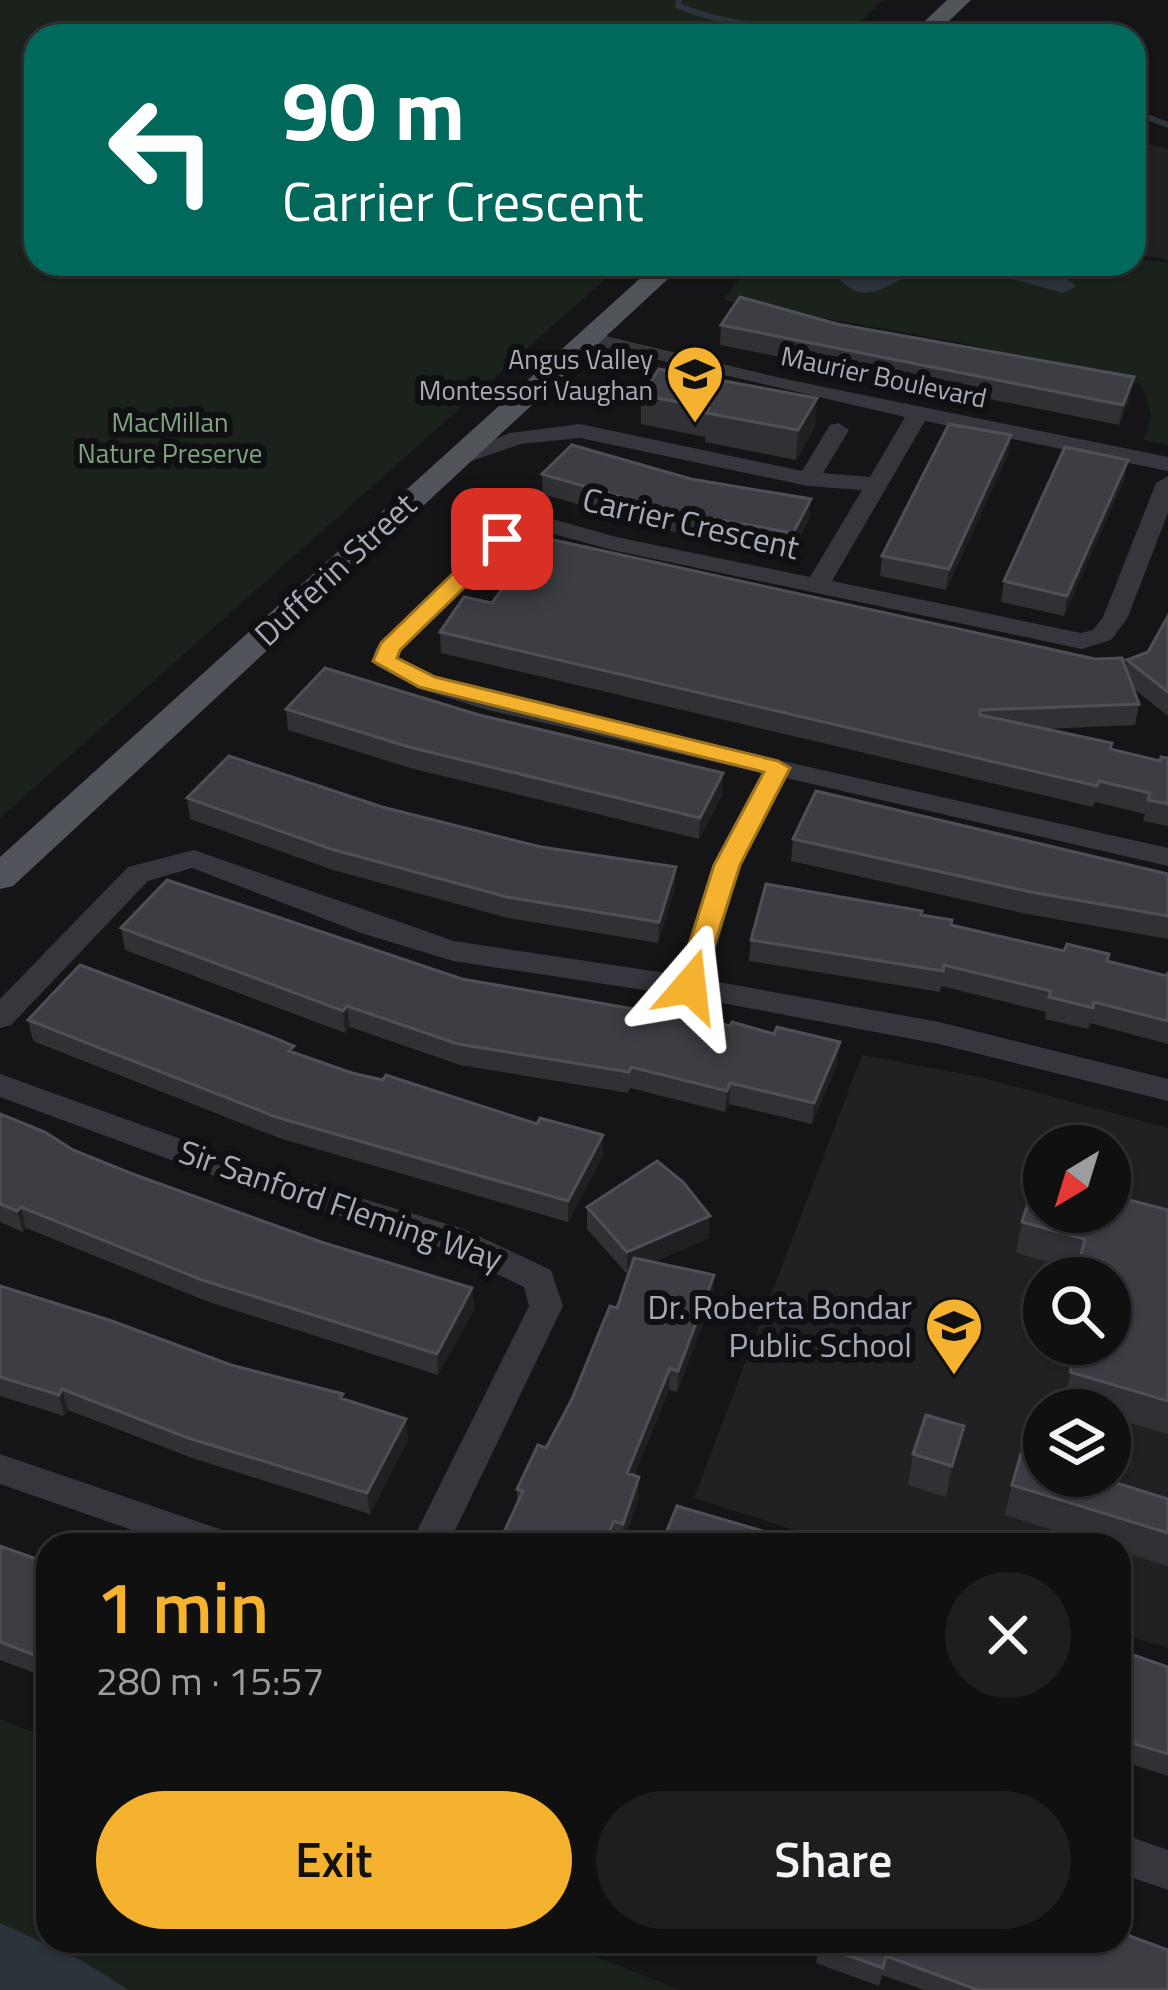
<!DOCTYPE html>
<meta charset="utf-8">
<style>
:root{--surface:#101011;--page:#1e1e1f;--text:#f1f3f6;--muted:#9c9d9f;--line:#303031;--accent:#f5b22e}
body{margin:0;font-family:"Titillium Web",sans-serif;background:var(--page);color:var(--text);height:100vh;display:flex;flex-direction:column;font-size:45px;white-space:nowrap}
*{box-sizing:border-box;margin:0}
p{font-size:39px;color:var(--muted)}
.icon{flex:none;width:66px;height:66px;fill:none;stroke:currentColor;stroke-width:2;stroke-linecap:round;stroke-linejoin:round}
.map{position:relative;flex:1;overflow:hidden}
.panel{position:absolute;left:36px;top:1533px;width:1095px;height:420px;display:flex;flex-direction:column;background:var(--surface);border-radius:36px;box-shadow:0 3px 9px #0004,0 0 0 3px var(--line)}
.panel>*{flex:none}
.banner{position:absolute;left:24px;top:24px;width:1122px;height:252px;border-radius:36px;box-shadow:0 3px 9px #0004,0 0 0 3px var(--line);background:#00695c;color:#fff;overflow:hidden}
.needle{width:78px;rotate:218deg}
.controls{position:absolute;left:1023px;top:1125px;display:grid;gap:24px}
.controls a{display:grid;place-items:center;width:108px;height:108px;border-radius:50%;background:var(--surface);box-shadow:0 3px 9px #0004,0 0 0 3px var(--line);font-size:60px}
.pin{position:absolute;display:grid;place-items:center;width:102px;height:102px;color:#fff;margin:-51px;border-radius:24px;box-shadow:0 6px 18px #0006}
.me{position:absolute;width:132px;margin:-66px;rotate:17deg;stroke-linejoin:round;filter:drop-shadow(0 0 9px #0008)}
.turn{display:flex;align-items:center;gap:42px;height:252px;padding:0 60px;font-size:54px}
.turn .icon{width:156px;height:156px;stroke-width:2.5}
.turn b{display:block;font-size:84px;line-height:102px}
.round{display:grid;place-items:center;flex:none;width:126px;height:126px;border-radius:63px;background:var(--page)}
.summary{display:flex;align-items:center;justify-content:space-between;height:204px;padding:0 60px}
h1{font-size:72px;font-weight:600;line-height:90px;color:var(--accent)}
.primary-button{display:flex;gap:24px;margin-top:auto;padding:24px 60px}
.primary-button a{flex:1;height:138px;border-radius:72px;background:var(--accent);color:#111;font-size:48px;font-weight:600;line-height:138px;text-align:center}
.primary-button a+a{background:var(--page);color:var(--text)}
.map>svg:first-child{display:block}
.built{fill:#212124;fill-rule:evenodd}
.green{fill:#1b221c}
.water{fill:#2b343b}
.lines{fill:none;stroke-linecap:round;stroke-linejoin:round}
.stream{stroke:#2b343b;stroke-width:6}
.minor{fill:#36373c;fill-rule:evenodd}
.major{fill:#52545b;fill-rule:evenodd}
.wall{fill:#313135}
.shaded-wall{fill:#202023}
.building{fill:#3d3e43;stroke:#4e5055;stroke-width:3}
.route{fill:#f5b22e;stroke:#9f741e;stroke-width:3}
.labels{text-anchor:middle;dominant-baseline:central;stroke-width:12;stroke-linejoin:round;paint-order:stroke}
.far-poi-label{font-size:27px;fill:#a6acb7;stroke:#101012;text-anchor:end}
.far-street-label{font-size:27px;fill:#a6acb7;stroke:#101012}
.far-park-label{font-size:27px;fill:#7da37f;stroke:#101012}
.street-label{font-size:33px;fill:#a6acb7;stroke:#101012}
.poi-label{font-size:33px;fill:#a6acb7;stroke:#101012;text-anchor:end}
</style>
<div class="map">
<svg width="1168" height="1990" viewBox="0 0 1168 1990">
<rect width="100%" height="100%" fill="#151517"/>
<path class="built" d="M1134,142L1168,148V260L1134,254Z
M862,1055L980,1077L1168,1128V1648L1119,1633V1545H842L694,1498ZM1044,1146H1110V1212H1044ZM1044,1278H1110V1344H1044ZM1044,1410H1110V1476H1044Z"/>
<path class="green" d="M0,0H883L847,36H36V264H622L0,818Z
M1134,260L1168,262V445L1143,440L1152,416L1141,384L962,343L723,300L746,269L775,264H1134Z
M0,1719L48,1738V1941H557L680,1990H0Z"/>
<path class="water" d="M839,264C891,264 1043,248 1076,287L1062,293C1023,281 982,270 941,267C901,264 869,323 833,271Z
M0,1923L81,1960L128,1990H0Z"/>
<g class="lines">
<path class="stream" d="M679,0L678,6C739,31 800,27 864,29
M1134,112L1168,125"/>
<path class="minor" d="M589,332L785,379L1168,457V471L925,421L832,581L1081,633L1093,630L1103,617L1156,483L1168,476V513L1127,619L1111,640L1082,649L612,550L535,529L521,533L401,650L399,658L441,679L503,698L1168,848V866L786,778L741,864L707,980L939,1022L1168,1079V1101L939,1044L690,997L453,961L361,933L192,868L148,881L11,1025L0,1028V999L128,867L194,850L454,941L679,975L713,864L762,773L488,710L423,690L376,666L372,661L376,648L505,523L535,514L616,537L810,577L862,490L808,486L580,438L521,444L454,467L443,460L510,433L580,424L802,471L830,425L838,423L849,430L823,473L870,477L905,417L582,342L578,338Z
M0,1074L270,1171L464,1229L551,1270L563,1306L448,1545H410L529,1306L524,1287L440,1247L247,1188L0,1097Z
M0,1454L234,1534L240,1545H175L0,1484Z
M1119,1833L1168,1850V1890L1119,1873Z"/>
<path class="major" d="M947,0H971L933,36H909Z
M656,264H684L13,886L0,889V857Z"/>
</g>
<path class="wall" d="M837,324L1130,397L1119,425L720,345L721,325Z
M641,395L815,427L796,460L705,442V437L641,424Z
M1011,435L1008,455L946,590L880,576L882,556Z
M1128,460L1124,480L1064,616L1001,602L1004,581Z
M542,474L691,479L811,499L809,519L791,553L665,530L543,494Z
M492,603L1126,669L1127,660L1148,652L1168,616V716L1134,689L1139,704L1135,725L1043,729L1111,749L1160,761L1168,758V826L1143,821L1145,814L1095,802L1093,807L441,653L440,632Z
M286,709L722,795L699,839L410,768L288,730Z
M187,798L382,807L675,888L658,943L508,918L333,870L190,819Z
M793,839L1168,874V939L1027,914L791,861Z
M921,915L951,925L1167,976L1168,972V1044L1090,1023L1088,1029L1045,1019L1046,1012L941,986L940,992L749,961L751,940Z
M121,928L462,979L837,1064L812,1124L729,1104L725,1112L630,1088L628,1093L460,1065L350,1027L345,1033L125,950Z
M28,1020L295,1053L352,1073L537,1124L603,1135V1156L568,1222L279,1138L33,1041Z
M0,1114L73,1150L130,1173L321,1242L472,1288L474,1310L438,1375L206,1301L26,1228L23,1232L0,1222Z
M587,1207L709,1238L653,1262L714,1275L713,1297L677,1392L669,1390L634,1476L639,1477V1498L623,1544L614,1541L613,1545H499L517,1504V1489L546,1448L572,1399L617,1308L629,1273L627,1274L587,1229Z
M1168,1210V1434L1110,1417V1410H1085L1063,1403L1078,1344L1110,1278H1075L1077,1270L1016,1253L1022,1222Z
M0,1286L231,1365L406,1419L408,1440L370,1514L192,1458L68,1410L64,1416L0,1396Z
M964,1426L958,1457L946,1497L908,1485L913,1454Z
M1012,1485L1168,1499V1566L1119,1551V1545H1100L1005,1515Z
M0,1546L48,1563V1678L0,1660Z
M1119,1650L1168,1667V1776L1119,1760Z
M791,1941H1119L1168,1990H924L882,1975L879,1986L816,1963L818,1951Z"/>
<path class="shaded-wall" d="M1134,377L1130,397L1119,425L1123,405Z
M817,398L815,427L796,460L798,430Z
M1011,435L1008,455L946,590L949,569Z
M1128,460L1124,480L1064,616L1067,596Z
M811,499L809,519L791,553L793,533Z
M723,773L722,795L699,839L700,818Z
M676,867L675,888L658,943L659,922Z
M347,1006L350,1027L345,1033L343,1011Z
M840,1042L837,1064L812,1124L814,1103Z
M730,1083L729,1104L725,1112L727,1091Z
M603,1135V1156L568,1222V1201Z
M21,1207L26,1228L23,1232L17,1211Z
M710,1216L709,1238L627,1274V1252Z
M714,1275L713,1297L677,1392L678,1371Z
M472,1288L474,1310L438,1375L437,1354Z
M670,1368L669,1390L627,1494V1473Z
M62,1389L68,1410L64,1416L59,1395Z
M406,1419L408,1440L370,1514L367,1493Z
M964,1426L958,1457L946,1497L952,1466Z
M639,1477V1498L623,1544V1524Z
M614,1521V1541L613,1545H604Z"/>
<path class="building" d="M740,297L837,324L1134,377L1123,405L721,325Z
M659,369L817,398L798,430L706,413L709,408L641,395Z
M949,424L1011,435L949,569L882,556Z
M572,445L691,479L811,499L793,533L666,510L542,474Z
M1065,447L1128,460L1067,596L1004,581Z
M540,537L1095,659L1122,658L1139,704L980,710V715L1112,743L1110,749L1160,761L1161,757L1168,758V804L1148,800L1150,793L1099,781L1097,786L440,632L464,597L492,603Z
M1168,616V692L1127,660L1148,652Z
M325,668L479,715L723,773L700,818L409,747L286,709Z
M229,756L382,807L541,847L676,867L659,922L507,897L331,849L187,798Z
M816,791L1168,874V916L1031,892L793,839Z
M167,880L462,979L691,1019L693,1016L730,1026L732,1022L774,1034L777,1027L840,1042L814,1103L730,1083L727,1091L631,1067L629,1072L458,1044L347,1006L343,1011L121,928Z
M766,884L922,911L921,915L952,920L951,925L1064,951L1067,944L1109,954L1107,961L1167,976L1168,972V1021L1094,1002L1093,1008L1049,997L1051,991L944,965L943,971L751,940Z
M80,965L267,1035L294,1046L289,1051L352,1073L383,1080L386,1075L537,1124L540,1118L603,1135L568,1201L276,1117L28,1020Z
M0,1114L45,1132L73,1150L130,1173L321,1242L472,1288L437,1354L202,1280L21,1207L17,1211L0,1204Z
M657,1161L683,1182L710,1216L627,1252L587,1207Z
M1037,1175L1044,1177V1212H1110V1195L1168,1210V1401L1070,1372L1078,1344H1110V1278H1097L1102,1260L1081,1255L1085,1239L1022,1222Z
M634,1258L714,1275L678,1371L670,1368L627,1473L639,1477L623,1524L614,1521L604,1545H505L499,1543L523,1491L517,1489L538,1445L546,1448L572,1399L610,1306L617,1308Z
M0,1286L109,1320L231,1365L343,1394L340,1398L406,1419L367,1493L188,1438L62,1389L59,1395L0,1377Z
M926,1415L964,1426L952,1466L913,1454Z
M1021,1454L1044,1461V1476H1094L1168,1499V1533L1012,1485Z
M677,1506L790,1539L789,1543L795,1545H661Z
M0,1546L48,1563V1660L0,1642Z
M1119,1650L1168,1667V1754L1119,1739Z
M1119,1932L1168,1950V1990H978L886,1956L883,1968L819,1945L820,1941H1119Z"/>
<path class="route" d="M502,532L513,539L510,543L400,650L397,658L435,677L778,761L790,768L740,865L699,993L690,996L676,986L714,865L764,772L419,687L373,661L381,643L494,534Z"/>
<defs>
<symbol id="school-pin" viewBox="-11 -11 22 30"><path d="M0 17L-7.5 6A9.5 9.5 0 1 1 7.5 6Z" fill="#f5b22e" stroke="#101012"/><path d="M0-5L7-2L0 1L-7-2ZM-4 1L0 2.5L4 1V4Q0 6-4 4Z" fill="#111"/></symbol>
</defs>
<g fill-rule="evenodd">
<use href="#school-pin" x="662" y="341" width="66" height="90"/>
<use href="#school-pin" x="921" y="1293" width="66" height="90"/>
</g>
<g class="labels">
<g class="far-poi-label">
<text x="653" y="358">Angus Valley<tspan x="653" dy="31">Montessori Vaughan</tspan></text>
</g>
<g class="far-street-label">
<text transform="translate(884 376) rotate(12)">Maurier Boulevard</text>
</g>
<g class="far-park-label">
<text x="170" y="421">MacMillan<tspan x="170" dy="31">Nature Preserve</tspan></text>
</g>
<g class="street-label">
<text transform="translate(691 523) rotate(13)">Carrier Crescent</text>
<text transform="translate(335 569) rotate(-43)">Dufferin Street</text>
<text transform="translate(341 1205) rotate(19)">Sir Sanford Fleming Way</text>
</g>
<g class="poi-label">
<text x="912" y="1307">Dr. Roberta Bondar<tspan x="912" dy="38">Public School</tspan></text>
</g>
</g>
</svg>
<div class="controls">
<a><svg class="needle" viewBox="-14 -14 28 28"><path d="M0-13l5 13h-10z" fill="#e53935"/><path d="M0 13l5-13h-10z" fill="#9c9d9f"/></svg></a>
<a><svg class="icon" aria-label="search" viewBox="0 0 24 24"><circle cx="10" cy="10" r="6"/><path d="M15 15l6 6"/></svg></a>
<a><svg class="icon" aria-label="layers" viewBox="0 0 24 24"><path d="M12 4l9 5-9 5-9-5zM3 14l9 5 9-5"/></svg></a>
</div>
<div class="pin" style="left:502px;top:539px;background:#d93025"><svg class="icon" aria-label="arrive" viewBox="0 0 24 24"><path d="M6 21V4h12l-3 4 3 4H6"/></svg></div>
<svg class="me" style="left:690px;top:986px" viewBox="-20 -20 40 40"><path d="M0-17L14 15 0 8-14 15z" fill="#f5b22e" stroke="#fff" stroke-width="4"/></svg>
<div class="banner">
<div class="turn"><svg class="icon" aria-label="left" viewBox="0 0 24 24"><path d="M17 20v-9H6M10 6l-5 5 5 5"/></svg><div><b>90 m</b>Carrier Crescent</div></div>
</div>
<section class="panel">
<div class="summary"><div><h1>1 min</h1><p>280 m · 15:57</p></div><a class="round"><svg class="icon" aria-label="close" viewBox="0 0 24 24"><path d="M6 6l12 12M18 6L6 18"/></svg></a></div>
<div class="primary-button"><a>Exit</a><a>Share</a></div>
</section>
</div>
